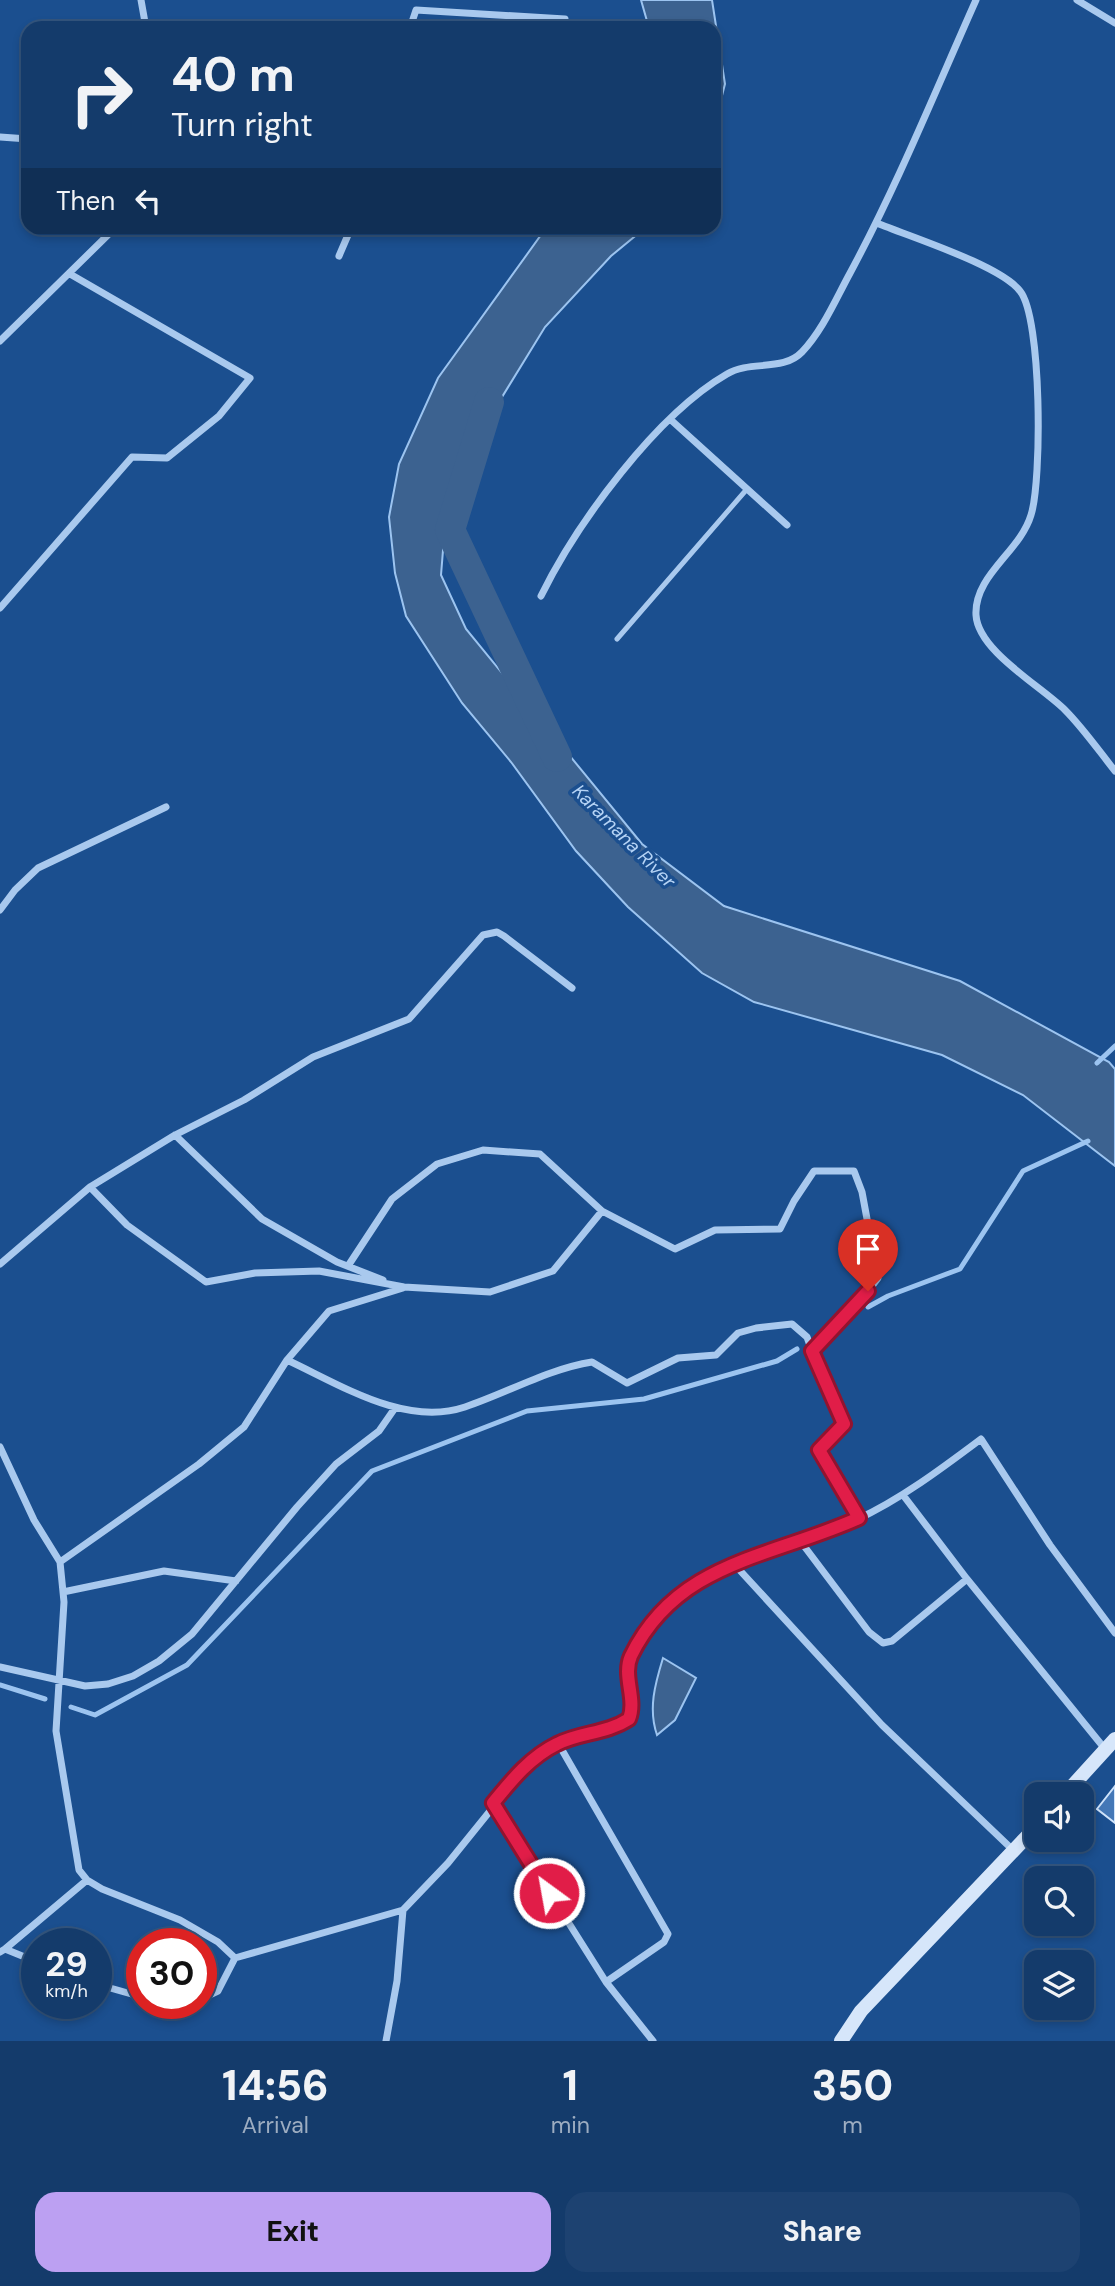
<!DOCTYPE html>
<style>
:root{--surface:#143b6b;--page:#1d4271;--text:#f1f3f6;--muted:#9dadc1;--line:#33557e;--accent:#bca0f2}
body{margin:0;font-family:"DM Sans",sans-serif;background:var(--page);color:var(--text);height:100vh;display:flex;flex-direction:column;font-size:26px;white-space:nowrap}
*{box-sizing:border-box;margin:0}
p{font-size:23px;color:var(--muted)}
.icon{flex:none;width:38px;height:38px;fill:none;stroke:currentColor;stroke-width:2;stroke-linecap:round;stroke-linejoin:round}
.map{position:relative;height:2041px;overflow:hidden}
.details{display:flex;flex-direction:column;background:var(--surface);flex:1}
.details>*{flex:none}
.banner{position:absolute;left:21px;top:21px;width:700px;height:214px;border-radius:21px;box-shadow:0 4px 10px #0003,0 0 0 2px var(--line);background:#143b6b;color:var(--text);overflow:hidden}
.buttons{position:absolute;left:1024px;top:1782px;display:grid;gap:14px}
.buttons a{display:grid;place-items:center;width:70px;height:70px;border-radius:14px;background:var(--surface);box-shadow:0 4px 10px #0003,0 0 0 2px var(--line);font-size:35px}
.speed{position:absolute;left:21px;top:1928px;display:flex;gap:14px;font-size:35px;font-weight:700;text-align:center}
.speed>*{display:grid;place-content:center;width:91px;height:91px;border-radius:50%;background:var(--surface);box-shadow:0 4px 10px #0003,0 0 0 2px var(--line);line-height:1}
.speed small{font-size:18px;font-weight:400}
.speed .limit{border:10px solid #d22;background:#fff;color:#111}
.pin{position:absolute;display:grid;place-items:center;width:60px;height:60px;color:#fff;margin:-72px -30px;border-radius:50% 50% 50% 0;rotate:-45deg;box-shadow:0 0 7px #0007}
.pin .icon{rotate:45deg}
.me{position:absolute;width:77px;margin:-38px;rotate:328deg;stroke-linejoin:round;filter:drop-shadow(0 0 5px #0008)}
.turn{display:flex;align-items:center;gap:24px;height:147px;padding:0 35px;font-size:32px}
.turn .icon{width:91px;height:91px;stroke-width:2.5}
.turn b{display:block;font-size:49px;line-height:60px}
.then{display:flex;align-items:center;height:66px;padding:0 35px;background:#0003;gap:14px;font-size:26px}
.eta{display:flex;justify-content:space-evenly;align-items:center;height:119px;text-align:center}
.eta b{font-size:42px;font-weight:800;line-height:49px}
.cta{display:flex;gap:14px;margin-top:auto;padding:14px 35px}
.cta a{flex:1;height:80px;border-radius:21px;background:var(--accent);color:#111;font-size:28px;font-weight:800;line-height:80px;text-align:center}
.cta a+a{background:var(--page);color:var(--text)}
.map>svg:first-child{display:block}
.water{fill:#3c6290;stroke:#9cc4f0;stroke-width:2}
.lines{fill:none;stroke-linecap:round;stroke-linejoin:round}
.stream{stroke:#9cc4f0;stroke-width:5}
.river{stroke:#3c6290;stroke-width:30}
.building{fill:#4478b7;stroke:#cfe3fa;stroke-width:2}
.service{stroke:#a9c9ee;stroke-width:5}
.minor{stroke:#a9c9ee;stroke-width:7}
.secondary{stroke:#d6e6fa;stroke-width:14}
.route-casing{stroke:#92132f;stroke-width:18}
.route{stroke:#e11d48;stroke-width:12}
.labels{text-anchor:middle;dominant-baseline:central;stroke-width:7;stroke-linejoin:round;paint-order:stroke}
.water-label{font-size:19px;font-style:italic;fill:#b5d3f5;stroke:#1b4f8f}
</style>
<div class="map">
<svg width="1115" height="2041" viewBox="0 0 1115 2041">
<rect width="100%" height="100%" fill="#1b4f8f"/>
<path class="water" d="M641,0H712L725,84L714,127V28H649Z
M546,228H645L611,256L545,327L483,428L447,501L441,575L466,629L642,844L724,906L960,981L1109,1062L1115,1069V1166L1023,1095L942,1055L754,1002L702,973L628,907L576,851L511,762L462,703L406,616L395,573L389,517L399,464L438,378Z
M663,1658L696,1678L675,1720L657,1735C648,1709 655,1684 663,1658Z"/>
<g class="lines">
<path class="stream" d="M1097,1063L1115,1046
M868,1307L888,1296L960,1269L1023,1171L1088,1141
M0,1685L45,1699
M71,1707L95,1715L187,1665L372,1471L527,1411L644,1399L777,1361L797,1349"/>
<path class="river" d="M489,402L450,530L557,757"/>
</g>
<path class="building" d="M1115,1786V1823L1097,1809Z"/>
<g class="lines">
<path class="service" d="M617,639L747,489"/>
<path class="minor" d="M141,0L146,28
M1077,0L1115,23
M410,28L416,10L565,19L564,28
M0,137L28,139
M877,223C910,237 1000,265 1020,291C1042,318 1042,481 1031,515C1020,552 974,575 976,615C978,651 1041,686 1065,710C1083,728 1099,751 1115,771
M339,256L351,228
M0,341L115,228
M671,420L787,525
M541,596C577,523 656,415 727,374C750,360 783,372 802,352C822,331 835,301 849,275C897,186 935,92 976,0
M0,608L132,457L167,458L219,416L250,378L70,274
M0,910L15,890L38,868L166,807
M175,1135L262,1219L337,1262L383,1280
M90,1187L127,1225L206,1282L255,1273L319,1271L404,1287L490,1292L553,1271L602,1211L675,1249L715,1230L780,1229L794,1201L814,1171H854L862,1192L878,1278L858,1304L812,1351L844,1424L819,1450L859,1519
M0,1264L90,1187L175,1135L244,1100L313,1057L409,1019L483,935L497,932L504,936L572,988
M348,1266L392,1199L437,1164L483,1150L540,1154L602,1211
M287,1360C341,1385 405,1427 465,1407C507,1393 548,1369 592,1362L627,1383L678,1358L716,1355L738,1333L756,1328L792,1324L807,1337L812,1351
M0,1447L34,1520L60,1562L64,1602L56,1731L79,1870L87,1880L102,1889L180,1920L218,1942L235,1958
M903,1495L967,1579L1105,1749
M801,1542L869,1632L883,1643L892,1641L967,1579
M60,1562L199,1464L244,1427L287,1360L329,1311L403,1288
M734,1564L882,1725L1014,1851
M63,1592L164,1571L236,1581
M0,1667L85,1686L108,1684L133,1676L159,1661L192,1634L297,1507L336,1464L379,1431L395,1408
M558,1743L668,1934L664,1942L606,1982
M493,1803L606,1982L653,2041
M5,1949L87,1880
M0,1952L5,1949L37,1962
M96,1984L142,1997
M201,1999L218,1991L235,1958L403,1910L448,1863L528,1764L558,1743L595,1734L629,1719C637,1699 622,1677 631,1657C673,1562 772,1558 856,1520C901,1499 941,1469 981,1439L1050,1545L1115,1633
M386,2041L397,1981L403,1910"/>
<path class="secondary" d="M1065,1794L1115,1739
M841,2041L861,2011L1036,1827"/>
</g>
<g class="lines">
<defs>
<path id="route" d="M549,1893L493,1803C511,1781 530,1757 557,1744C580,1732 606,1734 629,1719C637,1699 622,1676 631,1656C677,1561 773,1557 859,1518L819,1450L844,1424L812,1351L868,1291"/>
</defs>
<use href="#route" class="route-casing"/>
<use href="#route" class="route"/>
</g>
<g class="labels">
<g class="water-label">
<text transform="translate(624 836) rotate(45)">Karamana River</text>
</g>
</g>
</svg>
<div class="buttons">
<a><svg class="icon" aria-label="sound" viewBox="0 0 24 24"><path d="M4 9h4l5-4v14l-5-4H4zM17 9q2 3 0 6"/></svg></a>
<a><svg class="icon" aria-label="search" viewBox="0 0 24 24"><circle cx="10" cy="10" r="6"/><path d="M15 15l6 6"/></svg></a>
<a><svg class="icon" aria-label="layers" viewBox="0 0 24 24"><path d="M12 4l9 5-9 5-9-5zM3 14l9 5 9-5"/></svg></a>
</div>
<div class="speed"><div>29<small>km/h</small></div><div class="limit">30</div></div>
<div class="pin" style="left:868px;top:1291px;background:#d93025"><svg class="icon" aria-label="arrive" viewBox="0 0 24 24"><path d="M6 21V4h12l-3 4 3 4H6"/></svg></div>
<svg class="me" style="left:549px;top:1893px" viewBox="-20 -20 40 40"><circle r="17" fill="#e11d48" stroke="#fff" stroke-width="3"/><path d="M0-11L8 9 0 5-8 9z" fill="#fff"/></svg>
<div class="banner">
<div class="turn"><svg class="icon" aria-label="right" viewBox="0 0 24 24"><path d="M7 20v-9h11M14 6l5 5-5 5"/></svg><div><b>40 m</b>Turn right</div></div>
<div class="then">Then<svg class="icon" aria-label="left" viewBox="0 0 24 24"><path d="M17 20v-9H6M10 6l-5 5 5 5"/></svg></div>
</div>
</div>
<section class="details">
<div class="eta">
<div><b>14:56</b><p>Arrival</p></div>
<div><b>1</b><p>min</p></div>
<div><b>350</b><p>m</p></div>
</div>
<div class="cta"><a>Exit</a><a>Share</a></div>
</section>
